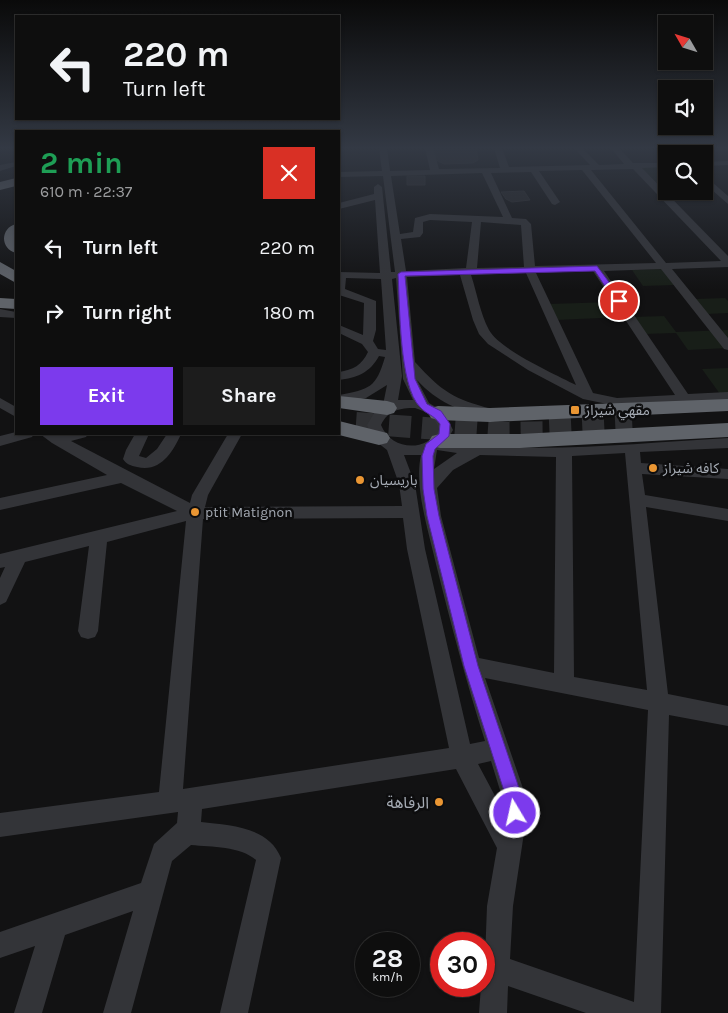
<!DOCTYPE html>
<meta charset="utf-8">
<style>
:root{--surface:#0e0e0e;--page:#1c1c1c;--text:#f1f3f6;--muted:#9b9c9e;--line:#2e2e2e;--accent:#7c3aed}
body{margin:0;font-family:Karla,"Noto Sans Arabic",sans-serif;background:var(--page);color:var(--text);height:100vh;display:flex;flex-direction:column;font-size:19px;white-space:nowrap}
*{box-sizing:border-box;margin:0}
p{font-size:16px;color:var(--muted)}
.icon{flex:none;width:28px;height:28px;fill:none;stroke:currentColor;stroke-width:2;stroke-linecap:round;stroke-linejoin:round}
.map{position:relative;flex:1;overflow:hidden}
.side{position:absolute;left:15px;top:130px;width:325px;height:305px;display:flex;flex-direction:column;background:var(--surface);border-radius:0px;box-shadow:0 1px 4px #0004,0 0 0 1px var(--line)}
.side>*{flex:none}
.top-card{position:absolute;left:15px;top:15px;width:325px;height:105px;border-radius:0px;box-shadow:0 1px 4px #0004,0 0 0 1px var(--line);background:#0e0e0e;color:var(--text);overflow:hidden}
.needle{width:32px;rotate:309deg}
.fabs{position:absolute;left:658px;top:15px;display:grid;gap:10px}
.fabs a{display:grid;place-items:center;width:55px;height:55px;border-radius:0px;background:var(--surface);box-shadow:0 1px 4px #0004,0 0 0 1px var(--line);font-size:25px}
.speed{position:absolute;left:355px;top:932px;display:flex;gap:10px;font-size:25px;font-weight:700;text-align:center}
.speed>*{display:grid;place-content:center;width:65px;height:65px;border-radius:50%;background:var(--surface);box-shadow:0 1px 4px #0004,0 0 0 1px var(--line);line-height:1}
.speed small{font-size:12px;font-weight:400}
.speed .limit{border:8px solid #d22;background:#fff;color:#111}
.pin{position:absolute;display:grid;place-items:center;width:42px;height:42px;color:#fff;margin:-21px;border:2px solid #fff;border-radius:50%;box-shadow:0 1px 5px #0007}
.me{position:absolute;width:55px;margin:-28px;rotate:351deg;stroke-linejoin:round;filter:drop-shadow(0 0 4px #0008)}
.turn{display:flex;align-items:center;gap:18px;height:105px;padding:0 25px;font-size:22px}
.turn .icon{width:65px;height:65px;stroke-width:2.5}
.turn b{display:block;font-size:35px;line-height:42px}
.round{display:grid;place-items:center;flex:none;width:52px;height:52px;border-radius:0px;background:var(--page)}
.headline{display:flex;align-items:center;justify-content:space-between;height:85px;padding:0 25px}
h1{font-size:30px;font-weight:700;line-height:38px;color:#1e9e55}
.cta{display:flex;gap:10px;margin-top:auto;padding:10px 25px}
.cta a{flex:1;height:58px;border-radius:0px;background:var(--accent);color:#fff;font-size:20px;font-weight:700;line-height:58px;text-align:center}
.cta a+a{background:var(--page);color:var(--text)}
ul{padding:0;list-style:none}
li{display:flex;align-items:center;gap:15px;height:65px;padding:0 25px}
li div{flex:1}
li b{display:block;font-size:19px}
li em{font-style:normal}
.map>svg:first-child{display:block}
.green{fill:#181e18}
.building{fill:#252527;stroke:#2c2c2f}
.lines{fill:none;stroke-linecap:round;stroke-linejoin:round}
.highway-tunnel{stroke:#2f3033;stroke-width:22;stroke-dasharray:22 11;stroke-linecap:butt}
.minor{fill:#333438;fill-rule:evenodd}
.highway{fill:#5f6369;fill-rule:evenodd}
.route{fill:#7c3aed;stroke:#51269a}
.poi-dot{fill:#ea9633;stroke:#0d0d0e;stroke-width:2}
.labels{text-anchor:middle;dominant-baseline:central;stroke-width:5;stroke-linejoin:round;paint-order:stroke}
.poi-label{font-size:14px;fill:#a4aab3;stroke:#0d0d0e;text-anchor:start}
.near-poi-label{font-size:16px;fill:#a4aab3;stroke:#0d0d0e;text-anchor:end}
</style>
<div class="map">
<svg width="728" height="1013" viewBox="0 0 728 1013">
<rect width="100%" height="100%" fill="#121213"/>
<path class="green" d="M666,165V185H659L639,166Z
M662,269L674,285L643,286L632,270Z
M725,298L728,301V313L707,314L695,299Z
M613,302L623,317L556,320L548,304Z
M664,316L676,332L728,330V348L688,350L676,333L643,334L633,317Z
M728,368V394H720L702,369Z"/>
<path class="building" d="M434,148H476L478,160L473,163L444,164L436,160Z
M407,176H425V185H407Z
M524,191L530,200L512,202L506,199L501,192Z"/>
<g class="lines">
<path class="highway-tunnel" d="M549,422L632,418
M356,423L494,433L569,432"/>
<path class="minor" d="M379,148H387L390,171L430,170L425,148H433L439,169L500,168L494,148H502L509,167L590,165L574,148H582L599,165L624,164L611,148H619L633,163H666V167L642,168L728,256V267L672,269L728,338V350L724,349L661,269L604,271L688,394L728,392V400L617,406L583,399L528,370L488,344L479,334L473,320L460,275L407,277L415,362C442,392 454,399 492,409L494,412L487,417C459,411 437,402 417,380L429,403L444,412L453,430L446,442C539,455 635,443 728,438V448L640,452L641,463L728,469V479L642,474L645,495L728,509V521L646,507L668,694L728,706V726L669,715L661,1013H586L508,986L507,1013H479L481,986H484L487,906L497,848L456,769L202,809L201,822C230,825 269,827 281,858L248,1013H220L256,860C240,846 212,847 191,845L172,861L131,1013H103L133,911L65,935L42,1013H14L35,946L0,958V932L141,883L154,844L177,823L178,812L0,837V813L159,792L186,521L107,542L98,631L95,637L88,639L81,637L78,631L89,546L25,562L6,602L0,605V578L5,567L0,568V554L177,511L121,483L0,510V498L107,475L52,443L40,434H88L86,437L71,441L190,503L192,495L228,434H242L208,495L205,507L402,506L399,484L387,450L373,439L367,425L376,410L383,405L387,385L366,398L339,403V395C370,389 376,388 385,357L379,356C370,373 356,378 339,380V372C353,370 362,365 368,352L362,344L339,333V325L363,335L364,303L339,295V272L380,273L375,200L339,209V203L374,194V187L378,184L382,187L391,272H395L383,176L339,177V172L382,171ZM633,169L721,261L666,263L591,170ZM582,170L656,263L535,266L531,224L526,219L512,218L491,173L531,172L552,204L555,205L560,202L539,171ZM482,173L503,217L430,214L415,218L413,232L400,234L391,176ZM430,220L472,222L466,268L406,271L401,239L420,237L423,233V222ZM481,222L521,225L524,267L477,268ZM593,271L675,395L617,398L593,393L536,273ZM526,273L576,385C555,374 500,350 489,330C480,313 477,293 471,275ZM346,278L381,279L386,350L378,349L373,341L376,330V301L345,289ZM396,278L403,379L413,400H398L402,376L392,279ZM415,408C427,412 436,417 439,430C425,453 391,450 381,425C388,410 400,408 415,408ZM437,450L457,453L434,469ZM625,453L647,690L574,677L572,456ZM404,455H421C414,486 428,529 435,560C450,621 466,681 485,741L470,744L425,549L415,484ZM480,455L556,457L554,673L479,658L441,516L437,488L453,470ZM403,518L407,549L449,748L183,789L203,519ZM485,678L648,710L634,1002L510,959L513,906L527,813V800ZM491,761L503,800V811L478,764Z
M693,148H725L721,150L696,151Z
M728,161V165L704,166V162Z
M16,162V166L0,171V165Z
M704,175L728,196V204L704,183Z
M0,309L16,312V318L0,317Z
M0,398L16,407V417L0,408Z
M16,432V434H34L32,437L0,446V436Z
M135,434H149L139,456L146,458L157,449L167,434H181C173,452 160,473 137,467C131,466 126,464 123,459L126,450Z"/>
<path class="highway" d="M16,178V186L0,190V182Z
M16,224V253C0,249 0,228 16,224Z
M0,262L16,271V283L0,274Z
M0,298L16,299V309L0,308Z
M339,396L387,401L394,403L397,408L394,413L387,415L339,408Z
M728,399V411L490,422L438,420L431,418L428,413L431,408L438,406L490,408Z
M339,421L387,433L390,438L387,443L379,445L335,434H339Z
M728,423V437L520,448H440L432,446L429,441L432,436L440,434H520Z"/>
</g>
<linearGradient id="sky" x2="0" y2="1"><stop stop-color="#0a0a0a"/><stop offset="0.51" stop-color="#333944"/><stop offset="1" stop-color="#333944" stop-opacity="0"/></linearGradient>
<rect width="728" height="290" fill="url(#sky)"/>
<path class="route" d="M597,266L623,301L622,303H616L595,271L405,276L415,379L427,404L441,411L450,424L449,436L435,449L433,456L434,489L439,516L478,666L520,791L523,813L521,819L515,821L509,819L504,791L464,666L427,516L423,489L422,456L426,444L439,434L440,424C433,414 427,415 420,407C399,386 400,305 398,274L401,272Z"/>
<g class="poi-dot">
<rect x="570" y="405" width="10" height="10" rx="2.5"/>
<circle cx="653" cy="468" r="5"/>
<circle cx="360" cy="480" r="5"/>
<circle cx="195" cy="512" r="5"/>
<circle cx="439" cy="802" r="5"/>
</g>
<g class="labels">
<g class="poi-label">
<text x="585" y="410">مقهي شيراز</text>
<text x="663" y="468">کافه شيراز</text>
<text x="370" y="480">باريسيان</text>
<text x="205" y="512">ptit Matignon</text>
</g>
<g class="near-poi-label">
<text x="429" y="802">الرفاهة</text>
</g>
</g>
</svg>
<div class="fabs">
<a><svg class="needle" viewBox="-14 -14 28 28"><path d="M0-13l5 13h-10z" fill="#e53935"/><path d="M0 13l5-13h-10z" fill="#9b9c9e"/></svg></a>
<a><svg class="icon" aria-label="sound" viewBox="0 0 24 24"><path d="M4 9h4l5-4v14l-5-4H4zM17 9q2 3 0 6"/></svg></a>
<a><svg class="icon" aria-label="search" viewBox="0 0 24 24"><circle cx="10" cy="10" r="6"/><path d="M15 15l6 6"/></svg></a>
</div>
<div class="speed"><div>28<small>km/h</small></div><div class="limit">30</div></div>
<div class="pin" style="left:619px;top:301px;background:#d93025"><svg class="icon" aria-label="arrive" viewBox="0 0 24 24"><path d="M6 21V4h12l-3 4 3 4H6"/></svg></div>
<svg class="me" style="left:515px;top:813px" viewBox="-20 -20 40 40"><circle r="17" fill="#7c3aed" stroke="#fff" stroke-width="3"/><path d="M0-11L8 9 0 5-8 9z" fill="#fff"/></svg>
<div class="top-card">
<div class="turn"><svg class="icon" aria-label="left" viewBox="0 0 24 24"><path d="M17 20v-9H6M10 6l-5 5 5 5"/></svg><div><b>220 m</b>Turn left</div></div>
</div>
<section class="side">
<div class="headline"><div><h1>2 min</h1><p>610 m · 22:37</p></div><a class="round" style="background:#d93025;color:#fff"><svg class="icon" aria-label="close" viewBox="0 0 24 24"><path d="M6 6l12 12M18 6L6 18"/></svg></a></div>
<ul>
<li><svg class="icon" aria-label="left" viewBox="0 0 24 24"><path d="M17 20v-9H6M10 6l-5 5 5 5"/></svg><div><b>Turn left</b></div><em>220 m</em></li>
<li><svg class="icon" aria-label="right" viewBox="0 0 24 24"><path d="M7 20v-9h11M14 6l5 5-5 5"/></svg><div><b>Turn right</b></div><em>180 m</em></li>
</ul>
<div class="cta"><a>Exit</a><a>Share</a></div>
</section>
</div>
